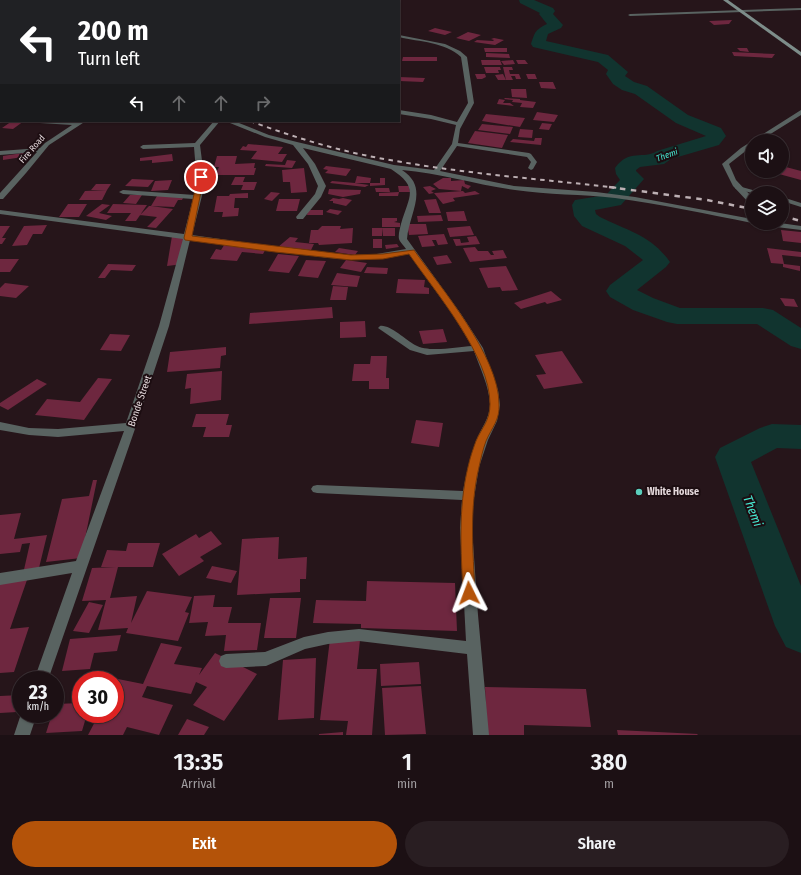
<!DOCTYPE html>
<style>
:root{--surface:#1c1014;--page:#291e22;--text:#f1f3f6;--muted:#a09da0;--line:#3a3034;--accent:#b45309}
body{margin:0;font-family:"Fira Sans Condensed",sans-serif;background:var(--page);color:var(--text);height:100vh;display:flex;flex-direction:column;font-size:15px;white-space:nowrap}
*{box-sizing:border-box;margin:0}
p{font-size:13px;color:var(--muted)}
.icon{flex:none;width:22px;height:22px;fill:none;stroke:currentColor;stroke-width:2;stroke-linecap:round;stroke-linejoin:round}
.map{position:relative;height:735px;overflow:hidden}
.side{display:flex;flex-direction:column;background:var(--surface);flex:1}
.side>*{flex:none}
.banner{position:absolute;left:0px;top:0px;width:400px;height:122px;box-shadow:0 1px 3px #0004,0 0 0 1px var(--line);background:#202124;color:#fff;overflow:hidden}
.controls{position:absolute;left:745px;top:134px;display:grid;gap:8px}
.controls a{display:grid;place-items:center;width:44px;height:44px;border-radius:50%;background:var(--surface);box-shadow:0 1px 3px #0004,0 0 0 1px var(--line);font-size:20px}
.speed{position:absolute;left:12px;top:671px;display:flex;gap:8px;font-size:20px;font-weight:700;text-align:center}
.speed>*{display:grid;place-content:center;width:52px;height:52px;border-radius:50%;background:var(--surface);box-shadow:0 1px 3px #0004,0 0 0 1px var(--line);line-height:1}
.speed small{font-size:10px;font-weight:400}
.speed .limit{border:6px solid #d22;background:#fff;color:#111}
.pin{position:absolute;display:grid;place-items:center;width:34px;height:34px;color:#fff;margin:-17px;border:2px solid #fff;border-radius:50%;box-shadow:0 1px 4px #0007}
.me{position:absolute;width:44px;margin:-22px;rotate:357deg;stroke-linejoin:round;filter:drop-shadow(0 0 3px #0008)}
.turn{display:flex;align-items:center;gap:14px;height:84px;padding:0 12px;font-size:18px}
.turn .icon{width:52px;height:52px;stroke-width:2.5}
.turn b{display:block;font-size:28px;line-height:34px}
.lanes{display:flex;align-items:center;height:38px;padding:0 12px;background:#0003;justify-content:center;gap:20px;direction:ltr}
.lanes .off{opacity:.35}
.eta{display:flex;justify-content:space-evenly;align-items:center;height:68px;text-align:center}
.eta b{font-size:24px;font-weight:600;line-height:28px}
.primary-button{display:flex;gap:8px;margin-top:auto;padding:8px 12px}
.primary-button a{flex:1;height:46px;border-radius:24px;background:var(--accent);color:#fff;font-size:16px;font-weight:600;line-height:46px;text-align:center}
.primary-button a+a{background:var(--page);color:var(--text)}
.map>svg:first-child{display:block}
.lines{fill:none;stroke-linecap:round;stroke-linejoin:round}
.river{fill:#11342f;fill-rule:evenodd}
.building{fill:#6e273f}
.lane{fill:#596361;fill-rule:evenodd}
.street{fill:#596361;fill-rule:evenodd}
.secondary{fill:#7d8d8a;fill-rule:evenodd}
.rail-far1{stroke:#bdb0b4;stroke-width:2;stroke-dasharray:4.5 4.5;stroke-linecap:butt}
.rail{stroke:#bdb0b4;stroke-width:2.5;stroke-dasharray:5.5 5.5;stroke-linecap:butt}
.route{fill:#b45309;stroke:#753606}
.poi-dot{fill:#5bcebc;stroke:#1c0d11;stroke-width:1.5}
.labels{text-anchor:middle;dominant-baseline:central;stroke-width:4;stroke-linejoin:round;paint-order:stroke}
.far-street-label{font-size:9px;fill:#e4d8db;stroke:#1c0d11}
.far-water-label{font-size:9px;font-style:italic;fill:#45e6cf;stroke:#1c0d11}
.street-label{font-size:10px;fill:#e4d8db;stroke:#1c0d11}
.poi-label{font-size:10px;font-weight:bold;fill:#e4d8db;stroke:#1c0d11;text-anchor:start}
.near-water-label{font-size:13px;font-style:italic;fill:#45e6cf;stroke:#1c0d11}
</style>
<div class="map">
<svg width="801" height="735" viewBox="0 0 801 735">
<rect width="100%" height="100%" fill="#26151a"/>
<g class="lines">
<path class="river" d="M519,0H534L553,8L555,11L553,14L563,25L561,28L548,34L546,41L608,55L628,72L625,76L634,82L647,86L688,115L721,128L726,136L719,145L671,159L664,164L640,167L636,170V171L644,179L621,205L595,210L596,214L600,217C628,231 651,235 670,262L666,267L637,290L653,298L680,308H763L773,310L801,328V349L791,346L757,324H677L667,322L633,310L610,297L606,291L610,285L643,260L625,246L582,226L574,216L572,205L575,200L606,195L620,180L616,174L615,168C629,148 643,160 657,151L706,136L676,123L635,94L622,90L613,84L606,74L608,70L598,62L533,47L531,44C535,32 535,30 547,24L539,14L540,13L520,3Z
M0,17H1V25H0Z
M772,424L801,425V449L777,448L751,462L801,586V653L786,647L775,626L715,457L720,448L760,428Z"/>
</g>
<path class="building" d="M732,20L729,24L714,25L709,21Z
M435,28L452,32L445,35L428,31Z
M468,32L481,35L469,41L456,38Z
M494,38L504,40L495,45L474,42L477,40L493,41L494,40L491,39Z
M484,48H507V52H485Z
M737,48H747L749,52L740,51Z
M732,52L775,54L772,58L734,56Z
M486,53L509,54L510,58L486,57Z
M403,57H437V61H402Z
M481,60H500L502,65H482Z
M513,60L515,64L504,65L501,61Z
M516,60H525L528,64H518Z
M484,67H500L501,70H498L499,73H486Z
M503,67H512L513,70H509L510,74H519L521,79H516L515,76H511L513,80H498L495,75L503,74L506,80Z
M475,74H485L486,77L482,79H477Z
M526,74H535L537,79H528Z
M399,77L425,78L423,82L399,81Z
M539,82H553L556,89L541,88Z
M511,89H526L527,98L512,97Z
M505,98L520,99V100L536,102L533,108L520,107L522,103L512,102L513,100L504,99Z
M499,99L505,100L503,103H510L514,106L497,104Z
M537,112L558,115L554,122L533,120Z
M486,114L525,118L520,127L482,121Z
M12,121H24L13,129L2,128Z
M542,123L552,124L549,130L539,129Z
M482,124L513,127L510,134L478,130Z
M520,129L533,130L532,138L518,137Z
M475,131L508,135L502,148L468,143Z
M535,138H542L541,145L510,142L513,139L534,141Z
M248,144L283,147L278,154H287L282,162L251,159L257,151L240,150L243,146L246,147Z
M29,152V156L3,160V156Z
M172,154L173,161L152,163V160L140,161V158Z
M217,156H237L235,164L255,163L254,168H256L254,175H212L214,171H217L219,167H214Z
M287,160L296,161L292,168L265,166L266,164L285,165Z
M326,166L351,169L346,176L325,173L328,170L323,169Z
M782,166L801,171V180L768,171H782Z
M304,168L307,192L291,193L290,182H283L282,170Z
M357,176L371,178L370,183H355Z
M235,177H245L243,182H257L254,190H241L243,185H231Z
M380,178H385V185L370,186V183H380Z
M443,178H451V181L464,180L465,184L471,186L468,189L462,186L461,191L439,189L433,184Z
M132,179L154,180L148,187L125,186Z
M172,180L168,190L151,191L155,181Z
M332,181L355,183L369,185L365,187L330,183Z
M96,184H111L107,190H91Z
M398,186H409L410,192H399Z
M430,186L436,189L431,191L434,193L429,194L423,187Z
M375,188H389L390,192H376Z
M329,189L361,190L360,194L343,197L328,194Z
M107,190L102,200H79L85,191Z
M463,191L465,193L475,191L480,194L453,198L455,201L443,204L434,193Z
M271,192L280,193L272,201L264,199Z
M399,192L398,196H379V193Z
M248,193V198H235L234,208H239L238,216L222,217L223,212H214L217,196H229L230,194Z
M130,195H142L136,204L123,203Z
M157,196H184L182,200H178L174,207L151,206Z
M333,198L339,199L343,198L352,200L346,206L333,203V201H329Z
M279,199H300L297,211H276Z
M436,199L441,213H429L424,200Z
M68,204H87L79,217H59Z
M102,204L110,205L99,213L112,216L106,220L86,216Z
M113,204L147,205L136,221H125L131,213H107Z
M149,206H151L173,209L156,228L147,227L157,217L140,215Z
M330,209L342,211L338,215L326,212Z
M308,210H323V215H307Z
M464,211L467,221H448L446,212Z
M441,215L443,221L418,222L417,216Z
M382,218H397V221L394,222L400,223V227H382Z
M407,224H426L428,234L409,235Z
M47,225L42,234H33L27,245L12,246L24,226Z
M0,226H10L2,238H6L2,244H0Z
M322,226H341L340,229L353,228L352,243L319,245L318,243H309L311,230H318Z
M470,226L474,235L450,237L447,228Z
M372,228H395V236H383L382,228V236H372Z
M781,230L801,232V243L783,241Z
M444,234L448,244L438,245L436,240H432L435,246L422,247L418,236Z
M188,235L183,264L167,266L172,236Z
M476,236L480,244L456,246L453,239H460L461,243L469,242L467,237Z
M290,237L298,238L295,242L314,244L311,250L278,247Z
M373,239H382V248H373Z
M226,242L268,245L263,254L242,252L237,261L210,259L216,249L221,250Z
M397,244L399,247L386,249L385,245Z
M475,247L478,251H488L491,255H494L492,251L503,250L507,258L470,262L463,248Z
M339,248L358,251L355,255L335,252Z
M767,248L801,252V257L782,255L784,264L800,266V271L783,267V264L771,263Z
M278,254L299,256L289,273L268,271Z
M447,255L452,263L437,265L433,257Z
M0,259H19L10,272H0Z
M306,260L326,261L318,278L298,276Z
M346,260L367,263L361,272L340,268Z
M108,264L136,265L132,271L111,270L105,278H98Z
M506,266L518,290L502,291L500,287L488,288L479,268Z
M367,267L388,268L387,274L364,273Z
M337,273L360,276L357,287L331,285Z
M398,279L425,280L424,287L429,288V294L396,293Z
M5,283L29,286L16,298L0,296V288Z
M333,286L348,287L346,300H330Z
M551,291L562,300L547,304L545,302L521,309L514,303Z
M780,298L794,299L798,307L785,306Z
M332,307L333,318L249,324L250,313Z
M365,321L366,337L340,338V322Z
M443,329L447,342L423,344L419,331Z
M110,334L130,335L121,351L100,350Z
M226,347V355L221,356L220,368L167,372L170,352Z
M562,351L583,383L544,389L536,375L546,374L535,355Z
M371,356H387L386,378H389V389H369V381H352L354,364H370Z
M222,371L221,400L190,404L191,388L185,389L187,374Z
M98,378L112,379L84,420L35,415L47,399L80,402Z
M37,379L47,384L8,410L0,406V403Z
M196,414H229L226,425H232L229,437H203L206,427H192Z
M416,420L443,423L439,447L411,443Z
M93,480H97L81,558L46,562L62,499L89,496Z
M21,513L14,539L47,535L38,572L23,574L30,543L22,544L20,552L0,554V515Z
M211,531L222,544L200,557L204,561L179,576L162,554L196,534L199,538Z
M279,537L278,559L307,557L306,579H300V592L237,595L242,539Z
M128,543H160L153,567H118L110,598L137,596L131,623L147,591L192,597L185,612L189,613L178,641L126,633L128,628L98,630L106,600L82,601L92,568L116,567H101L107,550L126,551Z
M212,566L237,571L231,583L206,578Z
M28,577L10,629L29,627L14,672L0,673V578Z
M367,581L455,583L457,631L361,628V624L313,623L316,600L366,601Z
M215,595L213,607H232L228,623H261L257,650L224,651L226,635L205,636L208,622L189,623L194,596Z
M270,598H301L296,638H264Z
M89,602L103,605L89,633L73,631Z
M121,635L117,651L94,653L90,669L62,671L70,639Z
M330,639L360,640L357,669H377L372,735H346L348,721L320,720Z
M161,643L182,647L174,664L202,668L199,675L215,653L257,674L224,721L193,705L207,687L196,682L191,694L147,686L142,697L173,705L159,735L127,727L123,735H88L99,714H115V684L118,679L143,684Z
M316,658L314,718L278,720L283,660Z
M419,662L421,684L381,686L380,664Z
M421,686L426,734L385,735L382,688Z
M485,687L586,689L591,727L524,725V735H487Z
M21,695V702L17,712L0,713V696Z
M81,703V714H87L82,731L46,733L52,714H55V704Z
M187,719L209,727L204,735H178Z
M617,730L698,734L697,735H618Z
M343,732V735H319V734Z"/>
<g class="lines">
<path class="lane" d="M738,186L760,192L761,193H752L736,189L735,188Z
M782,197L801,203V207L782,201Z"/>
<path class="street" d="M319,0H324L325,1H320Z
M801,8V10L630,16L628,15L630,14Z
M399,35L445,44L460,51L467,57L474,103L460,129L458,143L529,153L531,154L537,162L533,169L531,170L528,168L531,162L527,157L457,146L440,171L514,186L596,192L635,197L752,219V223H753H752C707,214 661,204 615,198C582,194 548,195 515,190C477,185 440,173 402,170C430,188 409,213 407,239L461,314L483,348L498,390L500,405L497,421L488,440L479,467L473,504L472,528L478,615L489,735H473L467,654L359,641L328,644L305,649L266,666L226,668L221,666L219,661L221,656L226,654L265,652L304,637L328,632L359,629L466,641L460,528L462,500L317,493L313,492L311,489L313,486L317,485L463,491C466,474 470,457 476,441C481,428 490,418 490,404C489,386 480,368 474,351L427,355L410,350L378,328L380,326C389,324 406,340 415,345C429,353 456,347 472,346L454,316L409,254L365,260L329,258L190,240L169,326L136,426L48,680H34L72,573L0,585V573L76,561L124,431L58,437L29,435L0,430V422L29,428L58,429L126,423L159,326L183,239L0,214V210L184,234L193,199L123,194L119,192L123,190L195,195L197,184L194,147L143,149L140,147L143,145L195,143L214,121H220L200,145L205,184L192,235L329,254L365,256L406,249C404,246 400,242 399,239C398,235 400,228 401,224C409,196 420,188 391,169L303,148L315,164L326,186L321,197L303,219H297L296,217L315,194L318,186L308,164L293,145L265,137L225,121H234L269,135L297,142L394,165L434,170L452,144L456,125L431,119L399,114V110L431,115L457,122L468,103L461,57C445,42 420,42 399,37Z
M0,38H1V40H0Z
M801,110V115L759,141H752V146L729,164L736,180L752,197V203H749L733,186L722,164L741,148Z
M37,121H86L49,145L26,173L3,199H0V193L37,152L0,155V151L40,148L45,143L72,125L40,123Z
M757,223H780L801,226V230L761,225Z
M21,714H37L30,735H14Z"/>
<path class="secondary" d="M723,0H728L801,52V56Z"/>
<path class="rail-far1" d="M250,121C296,138 342,152 390,160C466,174 542,179 618,188"/>
<path class="rail" d="M609,187L707,200L752,209
M782,216L801,221"/>
</g>
<path class="route" d="M201,175L204,177L192,236L351,255L383,254L414,250C441,288 499,356 499,404C500,420 492,427 486,441C483,449 481,458 479,467C469,509 473,551 475,593L474,597L469,599L465,597L463,593C461,551 458,509 468,467C470,458 473,449 476,441C482,427 490,421 490,404C490,356 436,293 409,254L383,259L351,260L275,252L185,240L184,238L198,177Z"/>
<circle class="poi-dot" cx="639" cy="492" r="4"/>
<g class="labels">
<g class="far-street-label">
<text transform="translate(32 149) rotate(-49)">Fire Road</text>
</g>
<g class="far-water-label">
<text transform="translate(667 155) rotate(-20)">Themi</text>
</g>
<g class="street-label">
<text transform="translate(140 401) rotate(-71)">Bonde Street</text>
</g>
<g class="poi-label">
<text x="647" y="492">White House</text>
</g>
<g class="near-water-label">
<text transform="translate(753 511) rotate(69)">Themi</text>
</g>
</g>
</svg>
<div class="controls">
<a><svg class="icon" aria-label="sound" viewBox="0 0 24 24"><path d="M4 9h4l5-4v14l-5-4H4zM17 9q2 3 0 6"/></svg></a>
<a><svg class="icon" aria-label="layers" viewBox="0 0 24 24"><path d="M12 4l9 5-9 5-9-5zM3 14l9 5 9-5"/></svg></a>
</div>
<div class="speed"><div>23<small>km/h</small></div><div class="limit">30</div></div>
<div class="pin" style="left:201px;top:177px;background:#d93025"><svg class="icon" aria-label="arrive" viewBox="0 0 24 24"><path d="M6 21V4h12l-3 4 3 4H6"/></svg></div>
<svg class="me" style="left:469px;top:593px" viewBox="-20 -20 40 40"><path d="M0-17L14 15 0 8-14 15z" fill="#b45309" stroke="#fff" stroke-width="4"/></svg>
<div class="banner">
<div class="turn"><svg class="icon" aria-label="left" viewBox="0 0 24 24"><path d="M17 20v-9H6M10 6l-5 5 5 5"/></svg><div><b>200 m</b>Turn left</div></div>
<div class="lanes"><svg class="icon" aria-label="left" viewBox="0 0 24 24"><path d="M17 20v-9H6M10 6l-5 5 5 5"/></svg><svg class="icon off" aria-label="ahead" viewBox="0 0 24 24"><path d="M12 20V5M6 11l6-6 6 6"/></svg><svg class="icon off" aria-label="ahead" viewBox="0 0 24 24"><path d="M12 20V5M6 11l6-6 6 6"/></svg><svg class="icon off" aria-label="right" viewBox="0 0 24 24"><path d="M7 20v-9h11M14 6l5 5-5 5"/></svg></div>
</div>
</div>
<section class="side">
<div class="eta">
<div><b>13:35</b><p>Arrival</p></div>
<div><b>1</b><p>min</p></div>
<div><b>380</b><p>m</p></div>
</div>
<div class="primary-button"><a>Exit</a><a>Share</a></div>
</section>
